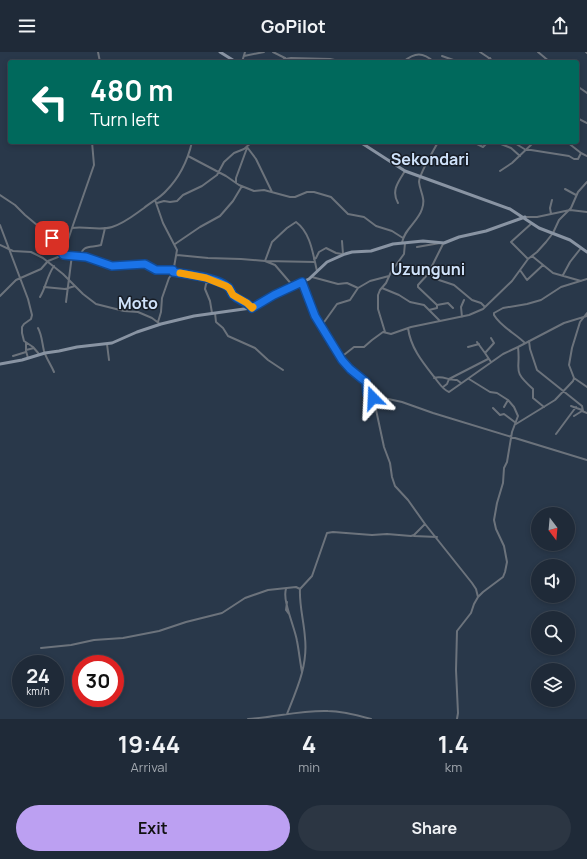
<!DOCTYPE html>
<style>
:root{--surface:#1f2a38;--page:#2c3643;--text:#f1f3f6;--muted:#a1a7ae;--line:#3c4653;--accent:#bca0f2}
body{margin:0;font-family:Manrope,sans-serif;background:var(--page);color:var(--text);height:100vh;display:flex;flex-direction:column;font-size:15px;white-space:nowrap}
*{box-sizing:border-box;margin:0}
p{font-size:13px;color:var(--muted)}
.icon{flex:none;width:22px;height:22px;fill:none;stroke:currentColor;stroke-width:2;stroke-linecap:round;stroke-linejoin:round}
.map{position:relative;height:667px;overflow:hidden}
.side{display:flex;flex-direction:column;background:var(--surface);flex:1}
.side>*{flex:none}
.top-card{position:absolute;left:8px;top:8px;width:571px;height:84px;border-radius:4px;box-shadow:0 2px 6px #0003,0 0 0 1px var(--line);background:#00695c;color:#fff;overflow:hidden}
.needle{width:26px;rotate:164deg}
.buttons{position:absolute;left:531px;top:455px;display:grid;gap:8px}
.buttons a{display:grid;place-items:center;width:44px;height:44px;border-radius:50%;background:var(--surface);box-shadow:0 2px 6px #0003,0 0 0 1px var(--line);font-size:20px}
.speed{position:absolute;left:12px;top:603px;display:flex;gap:8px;font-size:20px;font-weight:700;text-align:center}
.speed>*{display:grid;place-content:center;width:52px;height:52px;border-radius:50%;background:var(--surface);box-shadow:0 2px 6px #0003,0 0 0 1px var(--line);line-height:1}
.speed small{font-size:10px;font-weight:400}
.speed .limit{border:6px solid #d22;background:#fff;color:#111}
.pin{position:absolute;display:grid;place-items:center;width:34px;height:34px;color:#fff;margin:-17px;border-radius:8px;box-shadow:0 2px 6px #0006}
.me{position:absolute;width:44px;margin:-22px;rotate:339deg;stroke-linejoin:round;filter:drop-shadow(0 0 3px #0008)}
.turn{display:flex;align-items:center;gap:14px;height:84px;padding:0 16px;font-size:18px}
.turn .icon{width:52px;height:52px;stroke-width:2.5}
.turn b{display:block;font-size:28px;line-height:34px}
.eta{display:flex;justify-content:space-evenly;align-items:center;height:68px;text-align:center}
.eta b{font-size:24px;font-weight:700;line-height:28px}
.action{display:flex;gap:8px;margin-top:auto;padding:8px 16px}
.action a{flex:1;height:46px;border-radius:24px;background:var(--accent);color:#111;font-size:16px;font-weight:700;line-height:46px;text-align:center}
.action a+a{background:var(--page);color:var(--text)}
header{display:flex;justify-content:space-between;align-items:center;height:52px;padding:0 16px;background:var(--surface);font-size:18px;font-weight:700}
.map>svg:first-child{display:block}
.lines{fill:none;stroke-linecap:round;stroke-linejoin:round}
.street{stroke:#6c737c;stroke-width:2}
.secondary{stroke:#8994a3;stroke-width:3}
.route-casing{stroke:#114b97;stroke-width:10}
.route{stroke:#1a73e8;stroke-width:7}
.slow{stroke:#f59e0b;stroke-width:7}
.labels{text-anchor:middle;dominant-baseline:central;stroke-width:3;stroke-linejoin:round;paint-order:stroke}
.quarter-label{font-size:16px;font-weight:bold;fill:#cfe2fa;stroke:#181e27}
</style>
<header><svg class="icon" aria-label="menu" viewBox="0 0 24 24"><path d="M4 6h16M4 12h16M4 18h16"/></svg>GoPilot<svg class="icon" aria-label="share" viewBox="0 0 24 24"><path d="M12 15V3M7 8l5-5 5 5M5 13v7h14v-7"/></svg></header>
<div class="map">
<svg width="587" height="667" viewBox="0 0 587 667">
<rect width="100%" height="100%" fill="#29384a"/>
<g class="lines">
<path class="street" d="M98,0L100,10
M273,0L285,6
M480,0L495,10
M538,0L550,10
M586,0L587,1
M244,4L264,0
M442,4L459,10
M242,10L245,0
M278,10L285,7L291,6L330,7L344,10
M403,10C415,0 423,0 434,10
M486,10L490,6
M577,34L587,41
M577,66L587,71
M473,90L483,95L488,90
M496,90L511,96L520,104
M513,90L526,98H531L569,104L574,107H578L581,101
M567,90L581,101L587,104
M247,95L256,107L272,140
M188,104L226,124L239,133L254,139L264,138L290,145H295L307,140H314L331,145L348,162L364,165L376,174L392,179L403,186
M500,119L512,111L534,90
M236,131V126L247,96
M565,137L576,143
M0,143L15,153L25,163L43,178L52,186L63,202
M155,148L163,171L177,198L173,221L169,226L162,246L161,260L158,270
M157,151L164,149L170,150L177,149L183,143L202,134L217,123L224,110L234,101L244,97L252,90
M398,151C391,139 398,130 405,119
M551,162L550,156L552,148
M525,165H537L570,158L587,160
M0,173L28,247L32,263L31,267L24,272L22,275V281L24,289L33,295L39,302
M72,176L94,113L92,90
M342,189L343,202
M402,191C404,177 418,170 422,157C426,146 420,140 419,130C419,122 434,98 438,90
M175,192L200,175L220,164L233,149L242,134
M0,193L13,199L31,200L43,206L63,222L83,242L96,252L124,259L138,260L152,266L160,272
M417,195L440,191
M63,203L86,205L112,214L145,212L156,218H173
M177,203L208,206L241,207L265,209L275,213L293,234
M81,204C82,192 92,196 101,193L105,176
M532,204L553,221L581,229
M314,207L316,206L319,200L326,196L336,201L342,202
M528,207L511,190L532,171
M315,210L265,209L272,190L287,176L296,170C311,181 313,203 317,219
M520,218L527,228L543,213
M174,220L206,225L226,234C230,237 231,241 235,244C240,249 247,250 251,256
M429,222L439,228L454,233L472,248L481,251L485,255
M563,223L570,210L581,196
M312,225L338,232L347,231L358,236L370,229L389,224
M210,228L206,232L205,237L210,249L212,261
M302,230L315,264L342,309L350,317L366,330L367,342L372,346L375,353L384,395L390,411L392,425L395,434L408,448L425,472L472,531L476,537L478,545
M44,235L65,237L75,234
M382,236L399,243L410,250L424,253L440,269
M0,244L16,228L41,217L48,209L63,203L72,176C86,174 99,179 112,175C125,171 134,163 144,156C151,150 160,146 166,139C179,126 188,107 192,90
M40,245C46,235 47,224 54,214
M66,250L72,203
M437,253L448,251L453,256
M429,258L437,256V253L418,235V233L428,222L443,192
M215,261L216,270L223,276L228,284L255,296L268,308L283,318
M462,265L461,255L464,248
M322,273L337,252L350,248L358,236
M38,276C42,283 42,291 44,299C46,306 51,313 54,320
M408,276C411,298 425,313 438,330C441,334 444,338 449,340L503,302L518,295L564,271L587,264
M385,280L378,257V243L380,238L386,231L391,220L404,202L405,191
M529,289L530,297L537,318L582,354L583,359
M477,290L485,301
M26,291V299L28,306
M525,291C515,281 501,275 494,263V261L503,256L527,252L541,248L561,235L587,227
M107,292L109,308
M468,295L479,292
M518,295C521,320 511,317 533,337V346L544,355
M26,298L34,296
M13,304L26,300
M340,306L354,295H364L372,288L383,280L391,282L411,275L469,263L483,257L512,229L528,207L537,200L546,190L553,181L559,168L571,156L578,140L587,130
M491,310L485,301L494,291L491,286
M434,326C443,323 449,329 457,328L461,331
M574,326L587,335
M443,335L447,332L449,327L488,307
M370,343L402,350L433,361L587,408
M571,354L582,358
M504,355L508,348
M493,356L500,363L504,362L516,371
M574,364L582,359L587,361
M516,372L555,348L573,329L574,326L569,313L572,296L580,270L587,261
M556,382L576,355
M414,484L437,485
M286,537C282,548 295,576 297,589C299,599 300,610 302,620
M300,537L312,524L327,481L333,480L372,483L387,482L411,484L414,483L425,472
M287,550L286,558L289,562
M41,596L71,593L94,588L123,586L159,579L186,570L222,561L245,546L268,538L296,535L300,537C299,553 304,569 305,586C308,613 297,637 287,662
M248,667C275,665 302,658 328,659C343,659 357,663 371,667
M457,667L458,661L456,618L457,579L471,561L474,552L478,545L483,540L503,525L505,520L507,510L504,494L496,477L494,468L497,451L503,431L504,416L507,410L512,380L518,364L514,355L508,348L497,341L490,340L469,327"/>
<path class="secondary" d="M220,0L236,10
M360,90L405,119L510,157L539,176L570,188L587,200
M0,312L22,308L45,301L59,299L77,295L112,291L137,280L161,272L194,264L251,256L274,243L309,227L327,210L345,202L352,200L371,199L393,192L423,189L444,191L459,185L486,179L525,165"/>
</g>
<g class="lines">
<defs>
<path id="route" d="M52,186L61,198L63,203L86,205L112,214L145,212L156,218H173V220C189,223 216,225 228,235C231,237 231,241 233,243C239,249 247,249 252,256L274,243L302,230L315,264L342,308L350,317L366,330L367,342L373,346"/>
</defs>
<use href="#route" class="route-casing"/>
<use href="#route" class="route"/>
<path class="slow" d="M180,221L206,226L226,234L229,236L233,243L247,251L252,256L253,255"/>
</g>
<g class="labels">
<g class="quarter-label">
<text x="430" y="107">Sekondari</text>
<text x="428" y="217">Uzunguni</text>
<text x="138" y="251">Moto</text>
</g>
</g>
</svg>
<div class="buttons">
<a><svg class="needle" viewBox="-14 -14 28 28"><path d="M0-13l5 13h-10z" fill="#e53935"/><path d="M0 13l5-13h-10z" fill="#a1a7ae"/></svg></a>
<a><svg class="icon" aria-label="sound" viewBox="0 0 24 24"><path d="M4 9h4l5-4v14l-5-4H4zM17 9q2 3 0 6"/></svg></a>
<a><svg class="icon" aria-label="search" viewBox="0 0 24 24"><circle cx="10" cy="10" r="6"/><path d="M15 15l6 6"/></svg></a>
<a><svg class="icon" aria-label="layers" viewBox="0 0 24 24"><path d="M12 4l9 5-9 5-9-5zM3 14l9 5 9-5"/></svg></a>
</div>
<div class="speed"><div>24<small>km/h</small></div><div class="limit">30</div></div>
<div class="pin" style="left:52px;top:186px;background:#d93025"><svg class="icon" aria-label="arrive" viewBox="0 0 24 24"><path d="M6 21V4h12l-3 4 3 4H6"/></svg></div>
<svg class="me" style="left:373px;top:346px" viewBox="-20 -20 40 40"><path d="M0-17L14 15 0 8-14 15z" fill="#1a73e8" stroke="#fff" stroke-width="4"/></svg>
<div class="top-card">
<div class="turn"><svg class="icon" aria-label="left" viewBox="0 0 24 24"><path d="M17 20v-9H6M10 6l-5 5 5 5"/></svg><div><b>480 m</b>Turn left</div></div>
</div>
</div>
<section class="side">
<div class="eta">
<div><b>19:44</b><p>Arrival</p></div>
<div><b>4</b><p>min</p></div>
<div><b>1.4</b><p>km</p></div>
</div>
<div class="action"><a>Exit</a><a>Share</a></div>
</section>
